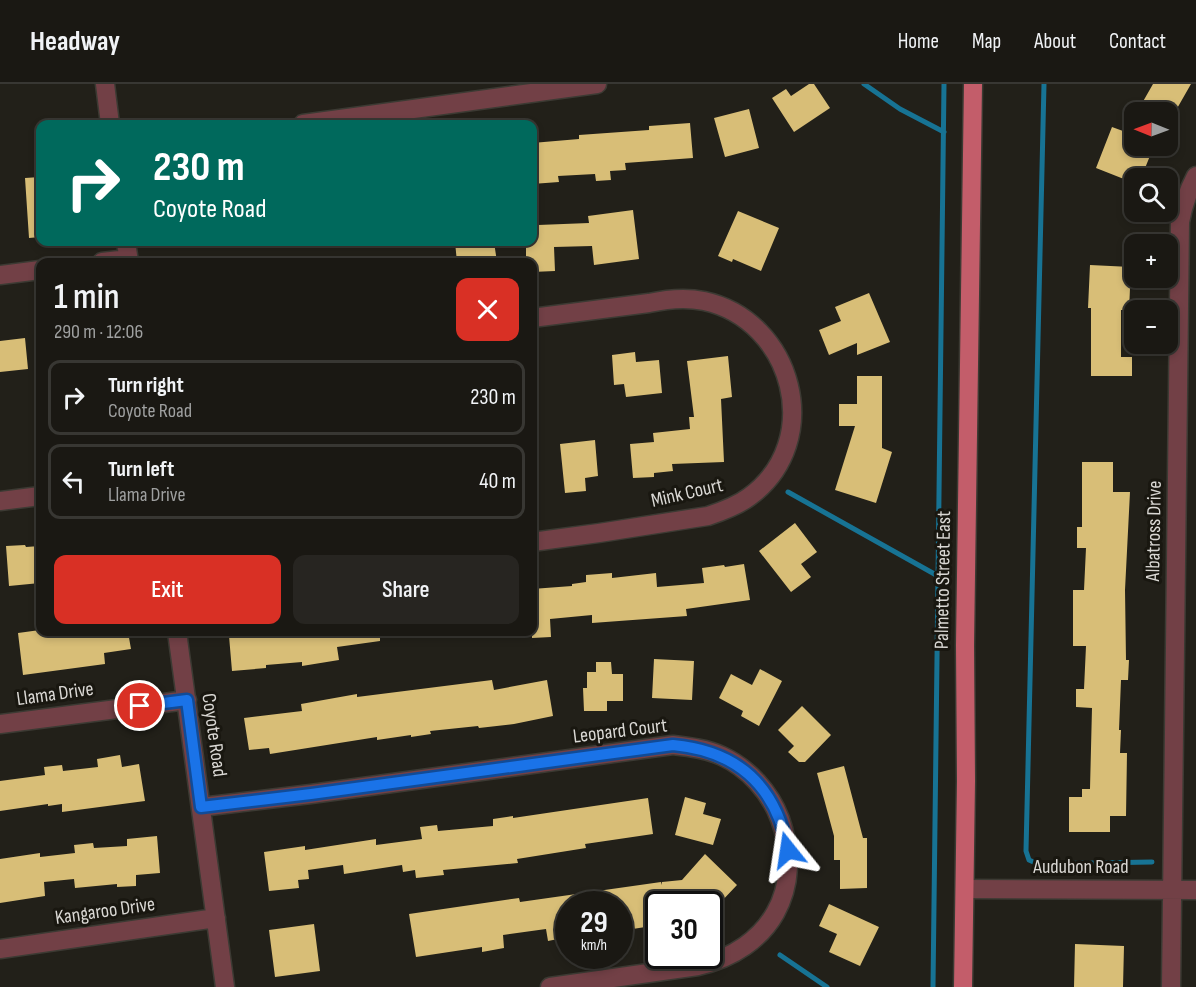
<!DOCTYPE html>
<meta charset="utf-8">
<style>
:root{--surface:#1a1813;--page:#272521;--text:#f1f3f6;--muted:#9fa0a0;--line:#383733;--accent:#d93025}
body{margin:0;font-family:"Sofia Sans Condensed",sans-serif;background:var(--page);color:var(--text);height:100vh;display:flex;flex-direction:column;font-size:22px;white-space:nowrap}
*{box-sizing:border-box;margin:0}
p{font-size:20px;color:var(--muted)}
.icon{flex:none;width:33px;height:33px;fill:none;stroke:currentColor;stroke-width:2;stroke-linecap:round;stroke-linejoin:round}
.map{position:relative;flex:1;overflow:hidden}
.sheet{position:absolute;left:36px;top:174px;width:501px;height:378px;display:flex;flex-direction:column;background:var(--surface);border-radius:12px;box-shadow:0 3px 9px #0003,0 0 0 2px var(--line)}
.sheet>*{flex:none}
.top-card{position:absolute;left:36px;top:36px;width:501px;height:126px;border-radius:12px;box-shadow:0 3px 9px #0003,0 0 0 2px var(--line);background:#00695c;color:#fff;overflow:hidden}
.needle{width:39px;rotate:271deg}
.fabs{position:absolute;left:1124px;top:18px;display:grid;gap:12px}
.fabs a{display:grid;place-items:center;width:54px;height:54px;border-radius:12px;background:var(--surface);box-shadow:0 3px 9px #0003,0 0 0 2px var(--line);font-size:30px}
.speed{position:absolute;left:555px;top:807px;display:flex;gap:12px;font-size:30px;font-weight:700;text-align:center}
.speed>*{display:grid;place-content:center;width:78px;height:78px;border-radius:50%;background:var(--surface);box-shadow:0 3px 9px #0003,0 0 0 2px var(--line);line-height:1}
.speed small{font-size:15px;font-weight:400}
.speed .limit{border:3px solid #111;border-radius:9px;background:#fff;color:#111}
.pin{position:absolute;display:grid;place-items:center;width:51px;height:51px;color:#fff;margin:-26px;border:3px solid #fff;border-radius:50%;box-shadow:0 2px 6px #0007}
.me{position:absolute;width:66px;margin:-33px;rotate:345deg;stroke-linejoin:round;filter:drop-shadow(0 0 4px #0008)}
.turn{display:flex;align-items:center;gap:21px;height:126px;padding:0 18px;font-size:27px}
.turn .icon{width:78px;height:78px;stroke-width:2.5}
.turn b{display:block;font-size:42px;line-height:51px}
.round{display:grid;place-items:center;flex:none;width:63px;height:63px;border-radius:12px;background:var(--page)}
.head{display:flex;align-items:center;justify-content:space-between;height:102px;padding:0 18px}
h1{font-size:36px;font-weight:600;line-height:45px}
.primary-button{display:flex;gap:12px;margin-top:auto;padding:12px 18px}
.primary-button a{flex:1;height:69px;border-radius:12px;background:var(--accent);color:#fff;font-size:24px;font-weight:600;line-height:69px;text-align:center}
.primary-button a+a{background:var(--page);color:var(--text)}
ul{padding:0;list-style:none}
li{display:flex;align-items:center;gap:18px;height:75px;margin:0 12px 9px;padding:0 6px;border:3px solid var(--line);border-radius:12px}
li div{flex:1}
li b{display:block;font-size:22px}
li em{font-style:normal}
header{display:flex;align-items:center;gap:36px;box-sizing:border-box;height:84px;padding:0 30px;background:var(--surface);border-bottom:2px solid var(--line)}
header strong{font-size:28px}
nav{display:flex;gap:33px;margin-inline-start:auto;font-size:21px}
.map>svg:first-child{display:block}
.lines{fill:none;stroke-linecap:round;stroke-linejoin:round}
.stream{stroke:#177394;stroke-width:5}
.building{fill:#d8be77}
.minor-casing{stroke:#3c3a33;stroke-width:21}
.major-casing{stroke:#3c3a33;stroke-width:21}
.minor{stroke:#724046;stroke-width:18}
.major{stroke:#c35d6a;stroke-width:18}
.route-casing{stroke:#114b97;stroke-width:15}
.route{stroke:#1a73e8;stroke-width:10}
.labels{text-anchor:middle;dominant-baseline:central;stroke-width:6;stroke-linejoin:round;paint-order:stroke}
.street-label{font-size:20px;fill:#dad8d4;stroke:#191710}
</style>
<header>
<strong>Headway</strong>
<nav><a>Home</a><a>Map</a><a>About</a><a>Contact</a></nav>
</header>
<div class="map">
<svg width="1196" height="903" viewBox="0 0 1196 903">
<rect width="100%" height="100%" fill="#222019"/>
<g class="lines">
<path class="stream" d="M864,0L900,25L944,48
M1044,0L1026,767L1029,776L1038,780L1152,778
M788,408L938,492
M780,871L827,903
M933,903L944,0"/>
</g>
<path class="building" d="M809,0H814L830,24L794,48L772,14L786,5L791,12Z
M1153,0H1191L1175,28H1137Z
M749,25L759,64L725,73L714,34Z
M690,39L693,74L625,79L626,86L610,87L611,96L596,97L595,90L558,92L559,98L532,100V59L579,55V51L649,46V42Z
M1112,43L1134,51V62H1154L1141,94H1134V99L1096,84Z
M40,93V153L29,154L25,94Z
M633,126L639,175L594,181L592,162L554,163L555,187L532,188V178H526V158H532V147H538V141L589,139L588,132Z
M738,127L779,144L761,187L733,175L732,178L718,172Z
M455,158H494L497,178H457Z
M1090,181L1131,183L1129,226H1121V273H1132V292H1091V224H1088Z
M869,209L890,258L857,271V259L829,271L819,246L841,237L835,223Z
M25,254L28,285L0,288V257Z
M635,268L636,278L659,276L662,309L626,313L624,300L614,301L612,271Z
M728,272L732,313L721,315L724,378L672,380L673,387L654,389V393L633,394L630,360L654,358L653,349L690,345L689,333H694L687,277Z
M857,292H882V364L892,368L876,419L835,406L855,342H839V320H857Z
M595,356L598,392L585,394L586,407L565,409L560,360Z
M1082,378H1113V408H1130L1125,506L1126,576H1129L1128,596H1121L1119,646H1121L1120,669H1127L1126,732H1110V748H1069V713H1082V705H1090L1092,624L1076,623V605H1084L1086,562H1073V506H1084L1086,464H1077V443H1082Z
M795,439L817,468L801,480L811,493L791,508L759,467Z
M25,461L26,463L40,462V499L9,502L6,462Z
M744,480L750,516L686,525L687,532L592,539V531L550,535L551,553L532,554V505L572,502V500L586,498V491L612,489V494L656,489L657,503L704,499L702,484L724,481L725,483Z
M40,546V548H128L131,565L104,569L105,580L23,591L18,549Z
M242,548H380V557L337,563L339,576L302,582V578L266,581V584L232,587L229,552L242,551Z
M654,575L694,577L692,616L652,614Z
M596,578H611L612,590H623V617H607V627H584L583,604H587V588H596Z
M760,585L782,597L759,642L741,632L743,627L719,614L731,590L752,601Z
M492,596L494,606L547,596L553,632L514,640L479,644L478,642L430,647L431,650L411,653V651L377,656V653L270,670L269,664L249,666L244,634L302,627L301,620L357,610V613Z
M802,622L831,651L805,678H799L788,668L794,662L778,646Z
M120,671L122,683L139,680L145,717L62,728V720L48,722V720L0,727V697L45,691L44,683L62,681L63,687L98,683L97,675Z
M844,682L863,754H867V804L840,805V776H834V752L817,689Z
M685,713L706,719L703,730L721,735L713,761L675,751Z
M648,714L653,750L585,760L586,764L517,775L518,779L443,786L444,791L416,794L415,786L403,788L402,781L344,790L343,781L308,786L309,795L298,796L299,804L269,807L264,768L305,762V766L376,755V761L422,755L420,743L437,741L438,747L493,742V735L513,732V734Z
M157,752L160,789L136,791V802L117,803V800L75,804L74,795L44,798L45,812L0,819V775L40,769V773L75,769L74,761L93,759L94,764L127,762V755Z
M705,770L737,801L719,820H658V841L620,847V820H568V853L548,857L546,845L503,851L504,864L482,868V863L416,873L409,830L519,814L520,818L661,798V801L662,798L682,796Z
M829,820L879,843L860,882L829,868L837,850L819,842Z
M314,840L320,887L275,893L269,846Z
M1075,860L1124,862L1123,903H1074Z"/>
<g class="lines">
<defs>
<path id="minor" d="M105,0L110,40
M303,40L597,0
M126,158L129,178
M102,178L128,175
M0,191L40,186
M532,234L649,219C667,215 685,213 704,217C793,236 826,357 749,413C737,422 723,427 708,432L599,449L532,458
M0,417L40,412
M177,548L225,903
M0,640L187,616
M201,723L311,710L673,661C690,663 707,665 722,672C748,684 770,708 780,735C805,805 770,866 698,882L550,903
M965,805L1196,806
M0,865L216,834
M1171,903L1180,138C1183,121 1188,107 1196,92"/>
<path id="major" d="M963,903L966,697L965,561L973,0"/>
</defs>
<use href="#minor" class="minor-casing"/>
<use href="#major" class="major-casing"/>
<use href="#minor" class="minor"/>
<use href="#major" class="major"/>
</g>
<g class="lines">
<defs>
<path id="route" d="M140,622L187,616L201,723L311,710L673,661C738,667 776,702 788,766"/>
</defs>
<use href="#route" class="route-casing"/>
<use href="#route" class="route"/>
</g>
<g class="labels">
<g class="street-label">
<text transform="translate(687 409) rotate(-13)">Mink Court</text>
<text transform="translate(1154 447) rotate(-89)">Albatross Drive</text>
<text transform="translate(943 496) rotate(-89)">Palmetto Street East</text>
<text transform="translate(55 610) rotate(-8)">Llama Drive</text>
<text transform="translate(620 647) rotate(-7)">Leopard Court</text>
<text transform="translate(214 651) rotate(82)">Coyote Road</text>
<text x="1081" y="783">Audubon Road</text>
<text transform="translate(105 827) rotate(-8)">Kangaroo Drive</text>
</g>
</g>
</svg>
<div class="fabs">
<a><svg class="needle" viewBox="-14 -14 28 28"><path d="M0-13l5 13h-10z" fill="#e53935"/><path d="M0 13l5-13h-10z" fill="#9fa0a0"/></svg></a>
<a><svg class="icon" aria-label="search" viewBox="0 0 24 24"><circle cx="10" cy="10" r="6"/><path d="M15 15l6 6"/></svg></a>
<a>+</a>
<a>−</a>
</div>
<div class="speed"><div>29<small>km/h</small></div><div class="limit">30</div></div>
<div class="pin" style="left:140px;top:622px;background:#d93025"><svg class="icon" aria-label="arrive" viewBox="0 0 24 24"><path d="M6 21V4h12l-3 4 3 4H6"/></svg></div>
<svg class="me" style="left:788px;top:766px" viewBox="-20 -20 40 40"><path d="M0-17L14 15 0 8-14 15z" fill="#1a73e8" stroke="#fff" stroke-width="4"/></svg>
<div class="top-card">
<div class="turn"><svg class="icon" aria-label="right" viewBox="0 0 24 24"><path d="M7 20v-9h11M14 6l5 5-5 5"/></svg><div><b>230 m</b>Coyote Road</div></div>
</div>
<section class="sheet">
<div class="head"><div><h1>1 min</h1><p>290 m · 12:06</p></div><a class="round" style="background:#d93025;color:#fff"><svg class="icon" aria-label="close" viewBox="0 0 24 24"><path d="M6 6l12 12M18 6L6 18"/></svg></a></div>
<ul>
<li><svg class="icon" aria-label="right" viewBox="0 0 24 24"><path d="M7 20v-9h11M14 6l5 5-5 5"/></svg><div><b>Turn right</b><p>Coyote Road</p></div><em>230 m</em></li>
<li><svg class="icon" aria-label="left" viewBox="0 0 24 24"><path d="M17 20v-9H6M10 6l-5 5 5 5"/></svg><div><b>Turn left</b><p>Llama Drive</p></div><em>40 m</em></li>
</ul>
<div class="primary-button"><a>Exit</a><a>Share</a></div>
</section>
</div>
